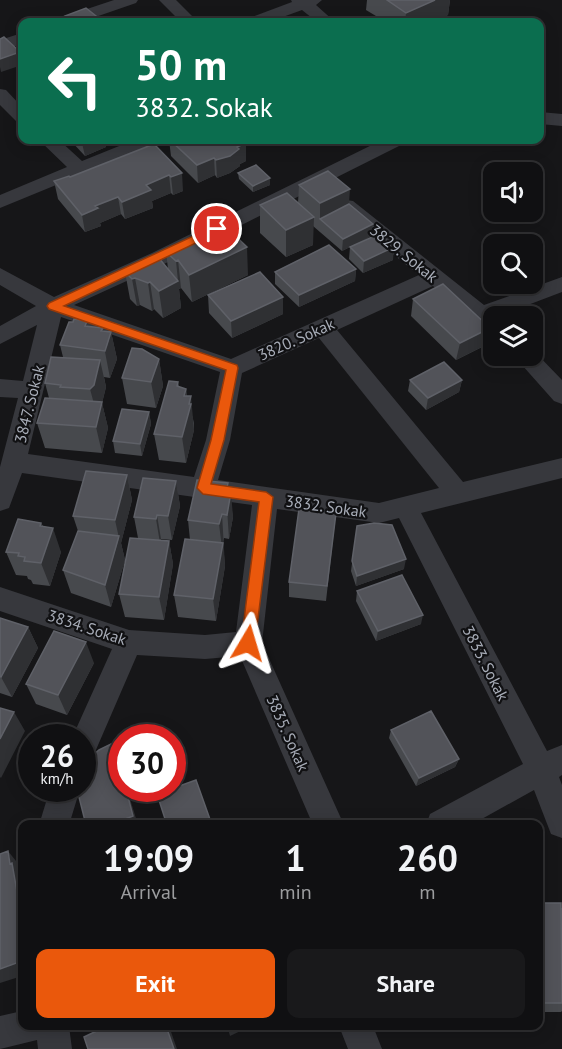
<!DOCTYPE html>
<style>
:root{--surface:#101012;--page:#19191b;--text:#f1f3f6;--muted:#9c9d9f;--line:#303032;--accent:#ea580c}
body{margin:0;font-family:"PT Sans",sans-serif;background:var(--page);color:var(--text);height:100vh;display:flex;flex-direction:column;font-size:22px;white-space:nowrap}
*{box-sizing:border-box;margin:0}
p{font-size:20px;color:var(--muted)}
.icon{flex:none;width:33px;height:33px;fill:none;stroke:currentColor;stroke-width:2;stroke-linecap:round;stroke-linejoin:round}
.map{position:relative;flex:1;overflow:hidden}
.panel{position:absolute;left:18px;top:820px;width:525px;height:210px;display:flex;flex-direction:column;background:var(--surface);border-radius:12px;box-shadow:0 3px 15px #0003,0 0 0 2px var(--line)}
.panel>*{flex:none}
.hud{position:absolute;left:18px;top:18px;width:526px;height:126px;border-radius:12px;box-shadow:0 3px 15px #0003,0 0 0 2px var(--line);background:#0b6e4f;color:#fff;overflow:hidden}
.controls{position:absolute;left:483px;top:162px;display:grid;gap:12px}
.controls a{display:grid;place-items:center;width:60px;height:60px;border-radius:12px;background:var(--surface);box-shadow:0 3px 15px #0003,0 0 0 2px var(--line);font-size:30px}
.speed{position:absolute;left:18px;top:724px;display:flex;gap:12px;font-size:30px;font-weight:700;text-align:center}
.speed>*{display:grid;place-content:center;width:78px;height:78px;border-radius:50%;background:var(--surface);box-shadow:0 3px 15px #0003,0 0 0 2px var(--line);line-height:1}
.speed small{font-size:15px;font-weight:400}
.speed .limit{border:9px solid #d22;background:#fff;color:#111}
.pin{position:absolute;display:grid;place-items:center;width:51px;height:51px;color:#fff;margin:-26px;border:3px solid #fff;border-radius:50%;box-shadow:0 2px 6px #0007}
.me{position:absolute;width:66px;margin:-33px;rotate:7deg;stroke-linejoin:round;filter:drop-shadow(0 0 4px #0008)}
.turn{display:flex;align-items:center;gap:21px;height:126px;padding:0 18px;font-size:27px}
.turn .icon{width:78px;height:78px;stroke-width:2.5}
.turn b{display:block;font-size:42px;line-height:51px}
.eta{display:flex;justify-content:space-evenly;align-items:center;height:102px;text-align:center}
.eta b{font-size:36px;font-weight:600;line-height:42px}
.action{display:flex;gap:12px;margin-top:auto;padding:12px 18px}
.action a{flex:1;height:69px;border-radius:12px;background:var(--accent);color:#fff;font-size:24px;font-weight:600;line-height:69px;text-align:center}
.action a+a{background:var(--page);color:var(--text)}
.map>svg:first-child{display:block}
.lines{fill:none;stroke-linecap:round;stroke-linejoin:round}
.minor{fill:#37383d;fill-rule:evenodd}
.wall{fill:#47494d}
.shaded-wall{fill:#2f3033}
.building{fill:#525359;stroke:#5f6168;stroke-width:1.5}
.route{fill:#ea580c;stroke:#983908;stroke-width:1.5}
.labels{text-anchor:middle;dominant-baseline:central;stroke-width:4.5;stroke-linejoin:round;paint-order:stroke}
.street-label{font-size:16px;fill:#a8adb8;stroke:#111113}
</style>
<div class="map">
<svg width="562" height="1049" viewBox="0 0 562 1049">
<rect width="100%" height="100%" fill="#161618"/>
<g class="lines">
<path class="minor" d="M114,0H138L136,3L81,22H58L60,18Z
M159,0H176L198,22H181Z
M291,0H322L316,5L335,22H317L302,10L269,22H247L249,18L292,2Z
M22,33V44L0,51V40Z
M0,89L6,90L22,107V122L16,121L0,105Z
M540,112L562,114V126L540,124Z
M39,140H59L82,161L134,140H158L156,144L0,208V195L67,167Z
M382,140H405L403,144L166,263L74,305L231,359L419,275L339,211L336,206L339,201L346,200L353,201L484,305L562,277V292L499,316H494V332L486,330L433,286L337,330L463,482L562,458V478L421,513L547,751L562,745V775L559,777L562,785V838L551,834L534,790L471,825H426L430,814L523,764L399,518L379,523L277,509L262,643L344,825H313L240,656L205,659L137,655L92,759L82,763V738H72L112,649L0,611V587L129,630L205,635L236,632L252,505L22,473L9,508L0,511V467L18,398L0,397V379L23,381L37,325L0,344V326L36,306L0,285V268L54,297L152,253ZM61,317L220,372L206,440L194,477L28,454ZM319,338L439,488L379,503L218,480L230,440L242,373Z
M533,350L562,380V404L554,401L514,356H532Z
M50,789H80L69,825H39Z
M22,1011V1026H69L72,1049H38L37,1040L0,1049V1016Z
M339,1026H373L382,1049H348Z"/>
</g>
<path class="wall" d="M367,0H450L448,15L431,22H386L366,10Z
M65,16L101,20V22H66Z
M70,140H104L106,147L85,156Z
M169,140H242L246,161L240,164V166L230,173L217,178L215,175L198,183L171,156Z
M154,144L183,191L173,195L171,193L152,201L153,208L125,219L121,214L100,223L101,226L85,232L58,199L54,181L70,177Z
M238,173L270,178V185L253,192L239,179Z
M299,185L349,204L373,224L371,236L356,244L393,260L363,273L349,259L350,247L342,251L313,226V245L286,257L260,233V205L298,203Z
M166,252L248,275L192,302L181,288L179,289L181,308L163,318L154,309L152,311L140,305L137,306L130,299L125,272L168,269Z
M356,269L355,281L299,307L275,284V272Z
M208,295L283,314L232,338L209,313Z
M413,299L486,345L456,360L411,316Z
M88,326L103,331L111,332L117,359L110,378L104,377L106,387L102,403L108,428L102,453L45,448L37,423L49,398L45,383L63,357L60,345Z
M159,359L163,386L156,408L127,404L122,378Z
M410,380H462L459,392L426,410L408,391Z
M178,382L179,387L186,389L187,396L194,423V430L186,463L159,460L154,434Z
M149,412L151,424L142,456L115,453L113,441Z
M127,475L132,500L121,543L125,560L111,607L71,593L63,570L78,531L73,516Z
M176,481L180,506L172,540L161,539V540L169,541L173,564L164,620L125,617L119,594L138,538L134,517Z
M229,492L233,517L229,539L224,538L223,543L225,566L216,621L178,617L174,595L190,540L188,520Z
M336,513L326,601L289,597V582Z
M41,523L43,526L61,552L50,586L33,584L31,580L28,579L27,576L16,575L6,552Z
M357,526L404,569L356,586L351,571Z
M357,591L421,624L376,641L356,601Z
M0,618L28,627L38,648L12,697L0,693Z
M94,663L67,715L36,704L26,684Z
M391,730L459,759L455,767L416,786L389,738Z
M538,903L562,908V1011L561,1012H538Z"/>
<path class="shaded-wall" d="M435,0H450L448,15L431,22H405L406,13Z
M20,52L22,65L1,72L0,67V59Z
M91,140H104L106,147L85,156L82,143Z
M246,143V161L240,164V166L230,173L217,178L216,160L237,147Z
M214,158L215,175L198,183L197,165Z
M182,173L183,191L173,195L171,177Z
M169,175L171,193L152,201L153,208L125,219L122,202L146,185Z
M270,178V185L253,192V186Z
M350,189L348,217L320,219V203Z
M118,197L121,214L100,223L101,226L85,232L82,215L95,206Z
M314,217L313,245L286,257V230Z
M373,224L371,236L342,251L343,239Z
M247,247L248,275L192,302L189,275Z
M394,247L393,260L363,273L364,261Z
M178,260L181,288L179,289L181,308L163,318L159,291L178,281L176,261Z
M356,269L355,281L299,307V295Z
M135,278L140,305L137,306L132,279Z
M150,282L154,309L152,311L148,283Z
M283,297V314L232,338L231,321Z
M103,328L107,346L111,332L117,359L110,378L101,331Z
M490,328L486,345L456,360L460,343Z
M159,359L163,386L156,408L151,382Z
M100,360L106,387L102,403L108,428L102,453L96,427L97,415L90,389Z
M462,380L459,392L426,410L428,398Z
M186,389L189,414V404L191,396L194,430L186,463L182,437L184,396Z
M149,412L151,424L142,456L140,444Z
M127,475L132,500L121,543L125,560L111,607L105,585L119,538L115,520Z
M176,481L180,506L172,540L168,516Z
M228,483L230,500L231,492L233,517L229,539L226,492Z
M222,514L225,566L216,621L213,599L222,548L219,524Z
M157,515L161,539L160,543L156,519Z
M41,523L48,542L53,528L61,552L50,586L41,563L40,526Z
M169,541L173,564L164,620L159,597Z
M406,559L404,569L356,586L357,576Z
M423,615L421,624L376,641L378,631Z
M28,627L38,648L12,697L1,677Z
M86,642L94,663L67,715L58,695Z
M14,712L25,731L1,778L0,777V739Z
M113,743L122,768V774Z
M459,759L455,767L416,786L419,778Z
M126,789H127L138,825H110Z
M8,851L20,866L21,874L22,875V920Z
M22,961V976L0,983V969Z
M166,1026H169L177,1049H174Z
M233,1026H251L230,1036L228,1029Z"/>
<path class="building" d="M387,0H435L406,13Z
M86,8L101,20L95,22H72L65,16Z
M289,19L292,22H279Z
M4,37L20,52L0,59V39Z
M79,140H91L82,143Z
M170,140H242L246,143L237,147L239,149L230,156L216,160L214,158L197,165Z
M154,144L182,173L171,177L169,175L146,185L151,190L122,202L118,197L95,206L98,208L82,215L54,181L69,176L70,177Z
M256,165L270,178L253,186L238,173Z
M328,171L350,189L320,203L299,185Z
M287,193L314,217L286,230L260,205Z
M349,204L373,224L343,239L320,219Z
M224,225L247,247L189,275L178,260L176,261L166,252Z
M379,234L394,247L364,261L350,247Z
M329,245L356,269L299,295L275,272Z
M158,257L178,281L159,291L150,282L148,283L135,278L132,279L125,272Z
M260,272L283,297L231,321L208,295Z
M443,284L490,328L460,343L413,299Z
M74,319L87,321L85,326L103,328L101,331L111,332L105,351L60,345L69,322H73Z
M132,348L142,349L159,359L151,382L122,378Z
M51,357L100,360L94,385L90,389L60,387L61,385L45,383Z
M444,362L462,380L428,398L410,380Z
M169,381L178,382L177,386L186,389L184,396H191L189,404H191L182,437L154,434Z
M45,398L102,402L96,427L37,423Z
M122,409L149,412L140,444L113,441Z
M86,471L127,475L115,520L73,516Z
M143,478L176,481L168,516L157,515L156,519L134,517Z
M197,480L228,483L226,492H231L227,515L222,514L219,524L188,520Z
M299,509L336,513L327,586L289,582Z
M18,519L41,523L40,526L53,528L41,563L24,561L25,557L18,556L19,553L6,552Z
M374,523L392,525L406,559L357,576L352,561L357,526Z
M78,531L119,536L105,585L63,570Z
M130,538L169,541L159,597L119,594Z
M185,539L223,543L213,599L174,595Z
M402,575L423,615L378,631L357,591Z
M0,618L28,627L1,677L0,676Z
M54,631L86,642L58,695L26,684Z
M0,708L14,712L0,739Z
M431,711L459,759L419,778L391,730Z
M113,743L122,774V789H126L133,816L110,825H86L77,789H82V781L85,779L91,757L99,750Z
M196,780L212,825H167L157,794Z
M8,851L10,864L12,863L22,920V961L0,969V854Z
M538,903H561L562,1003H538Z
M107,1026H166L174,1049H88L84,1037Z"/>
<path class="route" d="M217,225L221,226V231L64,306L237,365L238,368L224,440L211,484L266,492L273,497L255,643L253,647L248,649L243,647L241,643L259,502L203,494L197,488L211,440L226,370L49,309L47,306L49,303Z"/>
<g class="labels">
<g class="street-label">
<text transform="translate(404 253) rotate(39)">3829. Sokak</text>
<text transform="translate(296 339) rotate(-24)">3820. Sokak</text>
<text transform="translate(29 404) rotate(-76)">3847. Sokak</text>
<text transform="translate(326 506) rotate(8)">3832. Sokak</text>
<text transform="translate(87 627) rotate(18)">3834. Sokak</text>
<text transform="translate(486 663) rotate(63)">3833. Sokak</text>
<text transform="translate(288 733) rotate(66)">3835. Sokak</text>
</g>
</g>
</svg>
<div class="controls">
<a><svg class="icon" aria-label="sound" viewBox="0 0 24 24"><path d="M4 9h4l5-4v14l-5-4H4zM17 9q2 3 0 6"/></svg></a>
<a><svg class="icon" aria-label="search" viewBox="0 0 24 24"><circle cx="10" cy="10" r="6"/><path d="M15 15l6 6"/></svg></a>
<a><svg class="icon" aria-label="layers" viewBox="0 0 24 24"><path d="M12 4l9 5-9 5-9-5zM3 14l9 5 9-5"/></svg></a>
</div>
<div class="speed"><div>26<small>km/h</small></div><div class="limit">30</div></div>
<div class="pin" style="left:217px;top:229px;background:#d93025"><svg class="icon" aria-label="arrive" viewBox="0 0 24 24"><path d="M6 21V4h12l-3 4 3 4H6"/></svg></div>
<svg class="me" style="left:248px;top:643px" viewBox="-20 -20 40 40"><path d="M0-17L14 15 0 8-14 15z" fill="#ea580c" stroke="#fff" stroke-width="4"/></svg>
<div class="hud">
<div class="turn"><svg class="icon" aria-label="left" viewBox="0 0 24 24"><path d="M17 20v-9H6M10 6l-5 5 5 5"/></svg><div><b>50 m</b>3832. Sokak</div></div>
</div>
<section class="panel">
<div class="eta">
<div><b>19:09</b><p>Arrival</p></div>
<div><b>1</b><p>min</p></div>
<div><b>260</b><p>m</p></div>
</div>
<div class="action"><a>Exit</a><a>Share</a></div>
</section>
</div>
